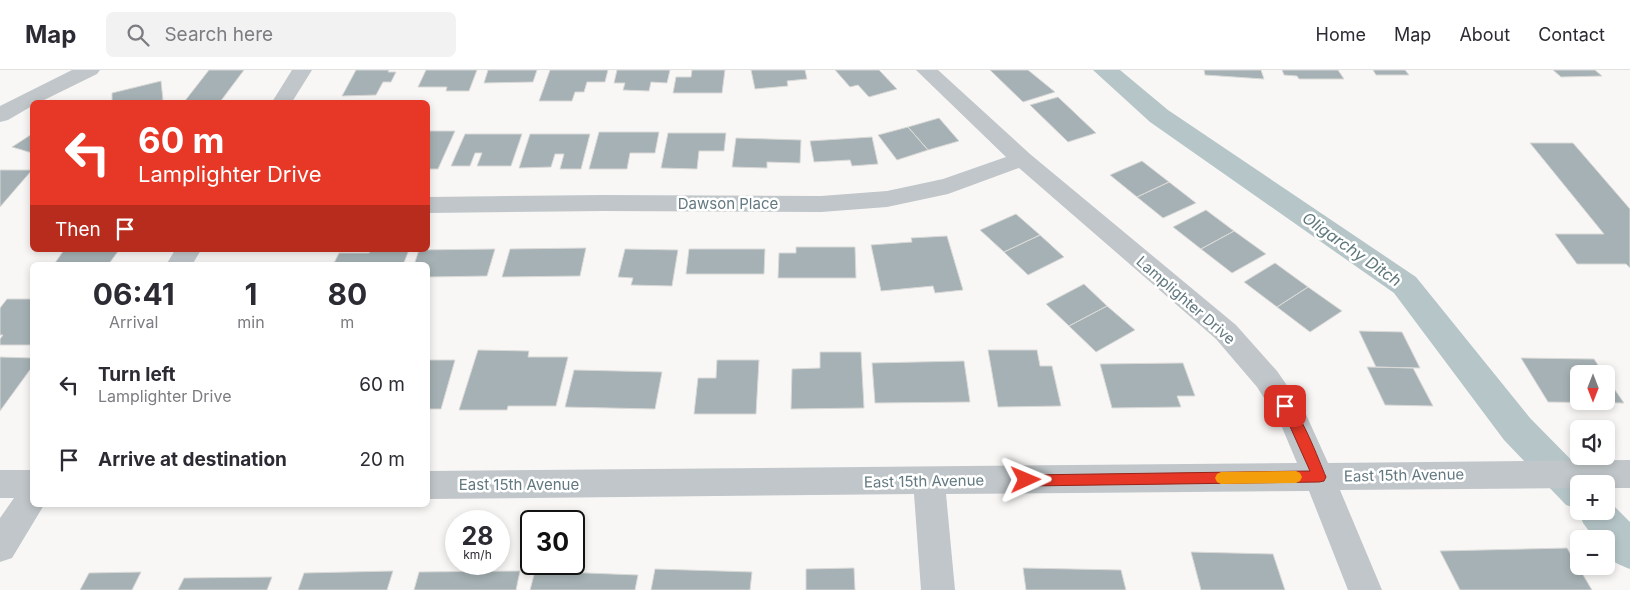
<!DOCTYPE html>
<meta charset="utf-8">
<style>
:root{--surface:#fff;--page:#f2f2f3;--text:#2b2b33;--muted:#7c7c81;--line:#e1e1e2}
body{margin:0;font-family:Inter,sans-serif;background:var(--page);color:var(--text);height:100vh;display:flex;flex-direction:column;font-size:19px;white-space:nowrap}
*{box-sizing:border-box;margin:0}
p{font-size:16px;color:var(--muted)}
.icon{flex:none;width:28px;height:28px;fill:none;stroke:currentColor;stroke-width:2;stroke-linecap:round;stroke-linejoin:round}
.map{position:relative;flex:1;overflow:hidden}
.side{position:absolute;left:30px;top:192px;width:400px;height:245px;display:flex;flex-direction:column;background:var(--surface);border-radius:8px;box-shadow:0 2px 8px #0003}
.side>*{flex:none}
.hud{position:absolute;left:30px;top:30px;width:400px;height:152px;border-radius:8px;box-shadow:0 2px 8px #0003;background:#e73726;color:#fff;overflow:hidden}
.needle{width:32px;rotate:180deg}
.controls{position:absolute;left:1570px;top:295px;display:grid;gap:10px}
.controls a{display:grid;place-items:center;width:45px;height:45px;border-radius:8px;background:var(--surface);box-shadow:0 2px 8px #0003;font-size:25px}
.speed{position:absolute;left:445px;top:440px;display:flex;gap:10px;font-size:25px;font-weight:700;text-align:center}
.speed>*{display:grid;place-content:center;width:65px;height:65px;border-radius:50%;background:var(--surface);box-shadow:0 2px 8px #0003;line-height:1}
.speed small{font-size:12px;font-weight:400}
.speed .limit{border:2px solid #111;border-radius:8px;background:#fff;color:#111}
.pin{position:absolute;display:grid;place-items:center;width:42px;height:42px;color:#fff;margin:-21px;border-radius:10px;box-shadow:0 2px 8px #0006}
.me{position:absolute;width:55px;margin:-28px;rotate:89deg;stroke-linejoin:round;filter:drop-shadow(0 0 4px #0008)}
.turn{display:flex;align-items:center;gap:18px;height:105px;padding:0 25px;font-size:22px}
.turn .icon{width:65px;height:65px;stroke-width:2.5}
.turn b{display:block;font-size:35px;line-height:42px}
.then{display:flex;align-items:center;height:48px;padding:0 25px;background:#0003;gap:10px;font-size:19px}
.eta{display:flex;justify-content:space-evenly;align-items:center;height:85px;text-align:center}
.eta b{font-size:30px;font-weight:700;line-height:35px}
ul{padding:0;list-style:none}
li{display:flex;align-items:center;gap:15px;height:75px;padding:0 25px}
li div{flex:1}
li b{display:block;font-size:19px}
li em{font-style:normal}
header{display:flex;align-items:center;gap:30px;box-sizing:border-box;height:70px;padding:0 25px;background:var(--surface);border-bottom:1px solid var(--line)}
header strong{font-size:24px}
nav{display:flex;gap:28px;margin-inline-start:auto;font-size:18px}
.search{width:350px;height:45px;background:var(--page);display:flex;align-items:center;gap:12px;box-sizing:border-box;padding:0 18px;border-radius:8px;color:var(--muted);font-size:19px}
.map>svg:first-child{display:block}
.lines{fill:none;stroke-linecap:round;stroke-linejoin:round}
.canal{fill:#b6c6c8;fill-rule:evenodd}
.building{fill:#a5b1b4;stroke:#d9d9d7}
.minor{fill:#c0c6c9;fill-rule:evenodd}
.route{fill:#e73726;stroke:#962419}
.slow{fill:#f59e0b}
.labels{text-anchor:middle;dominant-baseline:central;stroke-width:5;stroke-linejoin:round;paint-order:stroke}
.street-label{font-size:15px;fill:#627880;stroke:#fff}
.water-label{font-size:16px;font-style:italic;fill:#5d777b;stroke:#fff}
</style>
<header>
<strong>Map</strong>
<div class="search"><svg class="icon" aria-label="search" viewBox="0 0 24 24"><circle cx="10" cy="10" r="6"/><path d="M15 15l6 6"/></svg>Search here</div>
<nav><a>Home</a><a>Map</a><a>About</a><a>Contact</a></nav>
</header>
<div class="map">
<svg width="1630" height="520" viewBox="0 0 1630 520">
<rect width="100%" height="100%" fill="#f8f7f5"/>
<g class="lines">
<path class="canal" d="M1093,0H1120L1168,40L1416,207L1530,348L1592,411L1593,414H1579V441H1606V428L1630,452V499C1612,492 1606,489 1606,469H1595L1583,453L1578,439L1566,435L1504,370L1394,223L1150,52Z"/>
</g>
<path class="building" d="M209,0H244L220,32H184Z
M356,0H389L388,2H396L391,12H383L376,25L342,26Z
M426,0H477L469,21H446L447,17H418Z
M488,0H537L533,12L484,13Z
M550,0H608L605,12H587L584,22H575L572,31H539Z
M617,0H670L667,13L651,12L649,21L623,20L625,13H614Z
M692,0H725L722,23H673L676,7H691Z
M751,0H805L807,9L787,11L788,16L755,19Z
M835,0H879L897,19L869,27L858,15L850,17Z
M990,0H1028L1055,22L1023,32Z
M1204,0H1261L1264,9L1205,5Z
M1282,0H1338L1344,9H1299L1297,6L1284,5Z
M1373,0H1405L1409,5H1376Z
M1553,0H1595L1602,6L1561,7Z
M161,11L163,30L151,32H112V23Z
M1058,27L1096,63L1068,72L1030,35Z
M939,48L959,71L928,80L908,57Z
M908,57L928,80L897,90L878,65Z
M428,61H455L438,99H428Z
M599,62H659L655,83H630L627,99H589Z
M668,63H726L724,81H699L697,99L661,98Z
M32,64V83L12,77Z
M465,64H522L511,96H477L482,83H475L470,96H451Z
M530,64H590L581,99H560L564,84H555L551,97L519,98Z
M872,67L878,94L852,96L850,90L814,92L810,71Z
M736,68L801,70L800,93L767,92V98L732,97Z
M1530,73H1573L1630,139V198L1626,194H1577L1555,164H1604Z
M1142,91L1169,112L1137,127L1110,105Z
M0,100H32L0,137Z
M1169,112L1196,133L1163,148L1137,127Z
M1206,140L1234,161L1201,179L1173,157Z
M1016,144L1040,165L1004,182L980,160Z
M1234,161L1266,184L1232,203L1201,179Z
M1040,165L1064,187L1028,205L1004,182Z
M947,166L963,220L935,223L933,216L881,221L871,175L912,172L911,168Z
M796,177H855L856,208H778L779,183H796Z
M586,178L580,206L502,207L510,179Z
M495,179L487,206L428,207V195H414L419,180Z
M625,179L678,180L672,216L631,215L633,208L618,207Z
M689,179H765L764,204H686Z
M64,180H119L108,195H66L68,193H55Z
M370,180H409L403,195H333L339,183H369Z
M1275,193L1308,217L1277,237L1244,212Z
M1084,214L1107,236L1069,256L1046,234Z
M1308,217L1342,241L1310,262L1277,237Z
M7,229H32V275H0V269L3,265H0V238Z
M1107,236L1135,260L1096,282L1069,256Z
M1359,261L1402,262L1420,298L1376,297Z
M478,280L529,281L528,287H568L556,336H508L507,340H459Z
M988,280H1037L1040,296H1052L1061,336L998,337Z
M820,282H861L864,338L791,339L792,299L820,298Z
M0,287L32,288V297L0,341Z
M1521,288L1594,289L1604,304H1579V331H1606V307L1624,333L1548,332Z
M428,290H455L441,339H428Z
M717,290H759L756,344H694L698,308H716Z
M964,291L970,332L875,333L872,293Z
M1183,293L1195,326H1177L1181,337L1112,338L1100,294Z
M1367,297L1413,298L1433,336L1385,335Z
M574,300L662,302L655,339L565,337Z
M1567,478L1592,520H1460L1440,481Z
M1191,482L1273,484L1285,520H1201Z
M854,498L855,520H806V499Z
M1023,498L1121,500L1126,520H1026Z
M655,499L752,502L750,520H651Z
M393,501L387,520H298L304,503Z
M520,501L516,520H414L419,502Z
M535,501L638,505L635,520H530Z
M141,502L132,520H80L89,503Z
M272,507L267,520H178L184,508Z"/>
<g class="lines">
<path class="minor" d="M72,0H100L97,4L40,32H32V36L8,50L0,52V36Z
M292,0H312L292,32H272Z
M916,0H938L1030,84L1236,255L1277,301L1304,340L1328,393L1630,390V418H1606V414H1579V418L1340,420L1382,520H1348L1309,421L946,424L955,520H921L914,424L428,429V401L1297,393L1281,355L1257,317L1216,269L1019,98L948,124L887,137L821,142L603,141L428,143V127L603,125L821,126L887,121L943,109L1006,87Z
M175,180H201L192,195H166Z
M0,400H32V435H44L12,488L0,492V448L14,428H0Z"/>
</g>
<path class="route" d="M1285,331C1299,336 1319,391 1326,407L1324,411L1319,412L1026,416L1022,414L1020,410L1022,406L1026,405L1310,401L1288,352L1279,336L1280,332Z"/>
<path class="slow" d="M1296,401L1300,403L1302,407L1300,411L1296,413L1221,414L1217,412L1215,408L1217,404L1221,402Z"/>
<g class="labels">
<g class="street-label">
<text x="728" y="133">Dawson Place</text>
<text transform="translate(1186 230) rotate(41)">Lamplighter Drive</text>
<text transform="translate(1404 405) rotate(-1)">East 15th Avenue</text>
<text transform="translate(924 411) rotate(-1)">East 15th Avenue</text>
<text x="519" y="414">East 15th Avenue</text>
</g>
<g class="water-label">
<text transform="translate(1352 179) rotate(35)">Oligarchy Ditch</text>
</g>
</g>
</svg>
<div class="controls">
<a><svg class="needle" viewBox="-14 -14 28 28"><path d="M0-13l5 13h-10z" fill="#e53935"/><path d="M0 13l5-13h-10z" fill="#7c7c81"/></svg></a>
<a><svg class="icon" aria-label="sound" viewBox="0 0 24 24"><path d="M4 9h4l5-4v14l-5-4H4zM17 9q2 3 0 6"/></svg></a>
<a>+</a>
<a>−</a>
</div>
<div class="speed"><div>28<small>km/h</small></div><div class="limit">30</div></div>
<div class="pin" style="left:1285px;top:336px;background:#d93025"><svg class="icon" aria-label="arrive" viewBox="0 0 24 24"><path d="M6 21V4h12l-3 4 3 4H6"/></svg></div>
<svg class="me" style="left:1026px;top:410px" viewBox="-20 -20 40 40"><path d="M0-17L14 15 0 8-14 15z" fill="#e73726" stroke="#fff" stroke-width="4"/></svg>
<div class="hud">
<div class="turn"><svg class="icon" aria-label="left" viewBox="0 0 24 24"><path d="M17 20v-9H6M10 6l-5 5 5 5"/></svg><div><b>60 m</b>Lamplighter Drive</div></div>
<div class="then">Then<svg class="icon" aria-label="arrive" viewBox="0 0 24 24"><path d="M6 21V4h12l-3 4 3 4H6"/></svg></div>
</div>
<section class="side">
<div class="eta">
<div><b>06:41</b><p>Arrival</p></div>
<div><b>1</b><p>min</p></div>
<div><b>80</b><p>m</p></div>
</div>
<ul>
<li><svg class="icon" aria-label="left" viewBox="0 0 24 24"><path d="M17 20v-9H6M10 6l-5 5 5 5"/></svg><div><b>Turn left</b><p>Lamplighter Drive</p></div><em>60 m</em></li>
<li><svg class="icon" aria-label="arrive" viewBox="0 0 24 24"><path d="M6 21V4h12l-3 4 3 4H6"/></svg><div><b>Arrive at destination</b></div><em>20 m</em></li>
</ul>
</section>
</div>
